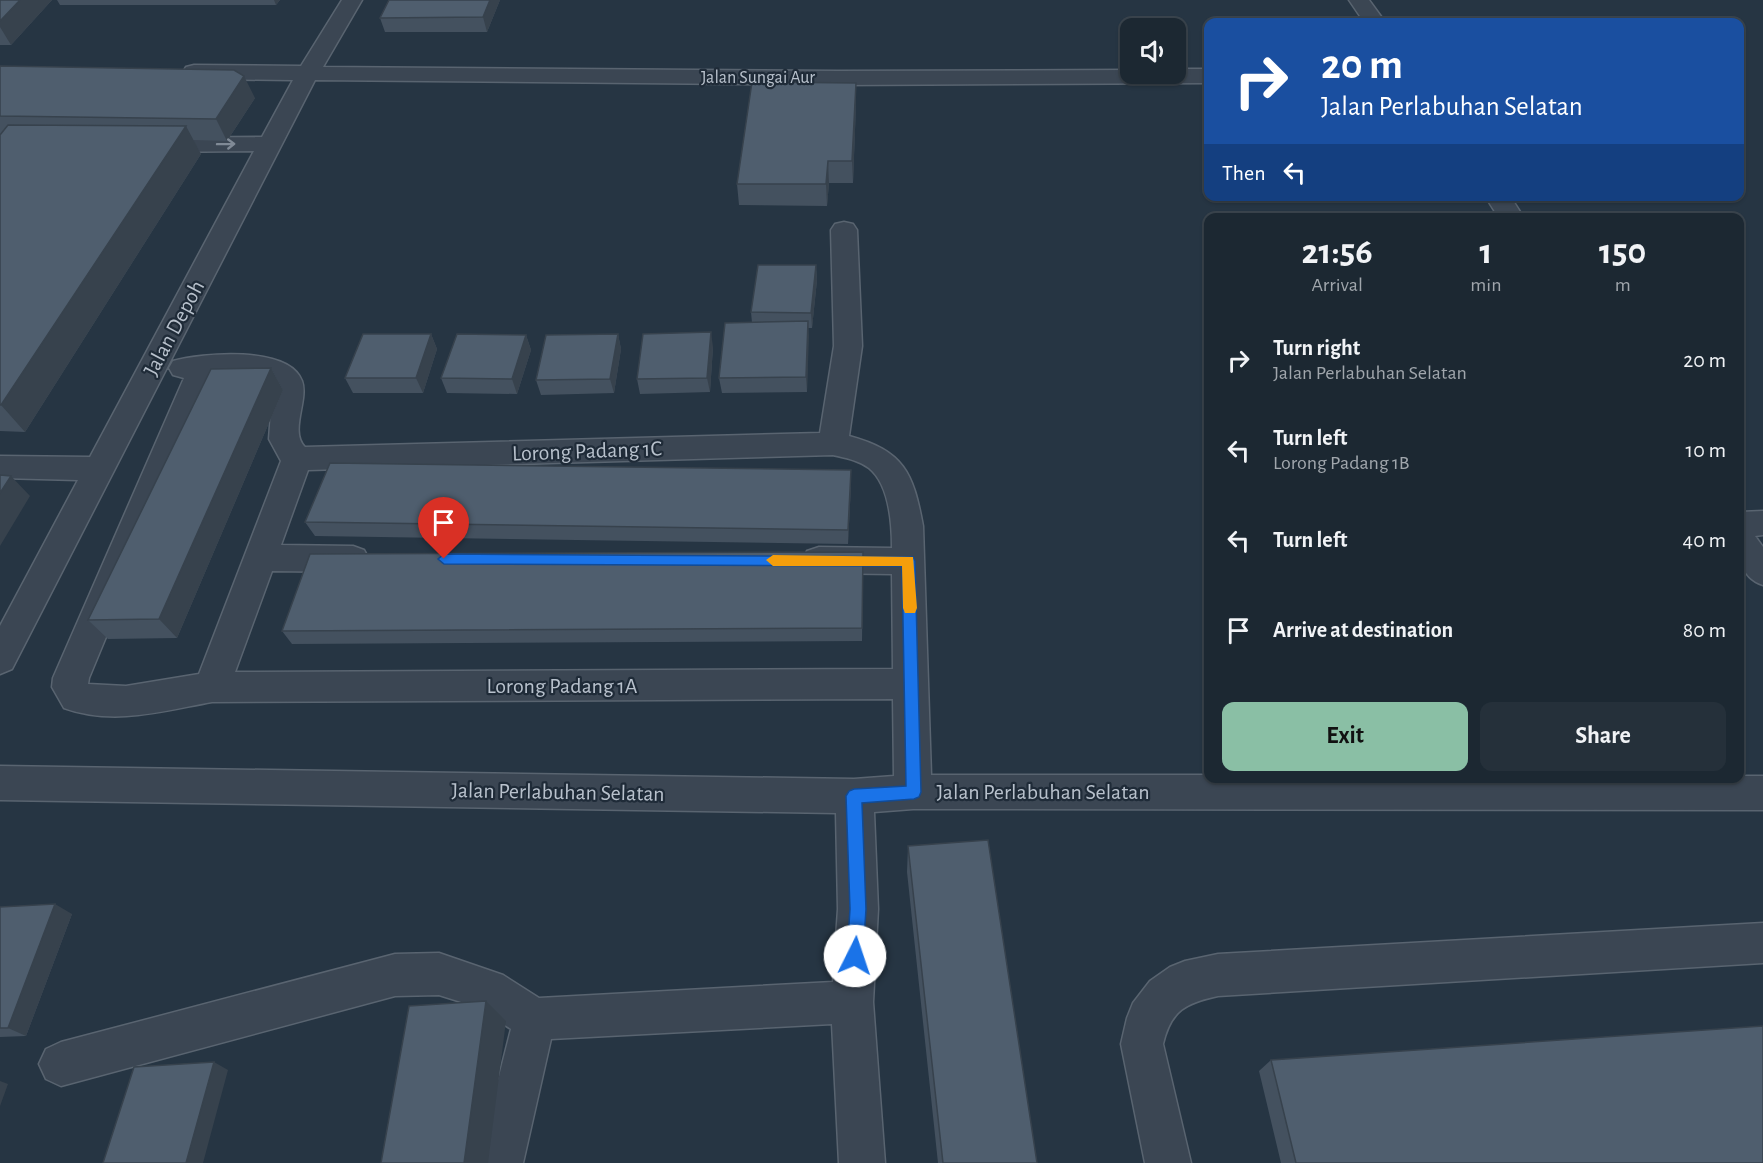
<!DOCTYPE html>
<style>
:root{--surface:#1c2832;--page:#25303a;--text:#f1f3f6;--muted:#a0a6ac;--line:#3a444d;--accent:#8abfa5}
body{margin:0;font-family:"Alegreya Sans",sans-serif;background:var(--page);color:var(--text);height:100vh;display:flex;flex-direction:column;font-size:22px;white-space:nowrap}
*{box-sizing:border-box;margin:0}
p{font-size:20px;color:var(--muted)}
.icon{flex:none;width:33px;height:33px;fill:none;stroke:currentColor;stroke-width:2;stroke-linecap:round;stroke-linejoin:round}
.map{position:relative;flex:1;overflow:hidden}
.sheet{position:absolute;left:1204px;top:213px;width:540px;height:570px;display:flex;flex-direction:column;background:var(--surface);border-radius:12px;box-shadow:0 2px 4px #0004,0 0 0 2px var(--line)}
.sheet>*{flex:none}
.guide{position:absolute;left:1204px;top:18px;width:540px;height:183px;border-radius:12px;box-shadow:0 2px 4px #0004,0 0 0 2px var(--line);background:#1a4fa0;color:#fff;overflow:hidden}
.fabs{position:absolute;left:1120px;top:18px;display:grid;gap:12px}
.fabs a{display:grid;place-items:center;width:66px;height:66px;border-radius:12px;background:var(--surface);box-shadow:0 2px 4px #0004,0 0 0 2px var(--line);font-size:30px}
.pin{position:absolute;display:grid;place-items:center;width:51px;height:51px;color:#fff;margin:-62px -26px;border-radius:50% 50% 50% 0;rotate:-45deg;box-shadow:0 0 6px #0007}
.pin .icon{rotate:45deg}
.me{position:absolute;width:66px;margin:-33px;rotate:4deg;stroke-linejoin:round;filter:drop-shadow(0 0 4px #0008)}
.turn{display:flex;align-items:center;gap:21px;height:126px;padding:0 18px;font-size:27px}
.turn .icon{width:78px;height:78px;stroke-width:2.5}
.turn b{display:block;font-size:42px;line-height:51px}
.then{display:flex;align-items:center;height:57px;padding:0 18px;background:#0003;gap:12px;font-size:22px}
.eta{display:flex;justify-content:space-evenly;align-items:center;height:102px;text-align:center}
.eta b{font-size:36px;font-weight:700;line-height:42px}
.button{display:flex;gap:12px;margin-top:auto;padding:12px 18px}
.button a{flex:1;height:69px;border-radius:12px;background:var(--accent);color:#111;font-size:24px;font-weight:700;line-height:69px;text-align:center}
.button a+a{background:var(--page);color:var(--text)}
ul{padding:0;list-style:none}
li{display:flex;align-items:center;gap:18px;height:90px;padding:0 18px}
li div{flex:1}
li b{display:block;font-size:22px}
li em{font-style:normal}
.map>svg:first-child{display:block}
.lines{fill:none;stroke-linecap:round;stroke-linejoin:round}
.minor-casing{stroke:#596470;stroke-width:3}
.minor{fill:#3b4653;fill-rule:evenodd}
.wall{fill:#44515f}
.shaded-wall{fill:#37424d}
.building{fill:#4f5e6e;stroke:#37424d;stroke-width:1.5}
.oneway{stroke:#808a96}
.route{fill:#1a73e8;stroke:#114b97;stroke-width:1.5}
.slow{fill:#f59e0b}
.labels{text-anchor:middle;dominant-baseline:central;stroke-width:4.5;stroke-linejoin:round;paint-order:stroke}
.far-street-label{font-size:18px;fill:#b8c1cc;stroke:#1f2b38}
.street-label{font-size:22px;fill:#b8c1cc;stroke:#1f2b38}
</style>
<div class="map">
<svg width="1763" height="1163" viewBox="0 0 1763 1163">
<rect width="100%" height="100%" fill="#263543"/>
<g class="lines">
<defs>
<path id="minor" d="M342,0H362L323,67L838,71L1131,70V74H1176V69H1209V83L838,85L315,80L12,669L0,674V626L78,480L0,478V456L90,457L254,151L152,152L144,150L140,145L144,140L152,138L262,137L293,80L194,79L186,77L183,72L186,67L194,65L301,66Z
M1349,0H1369L1385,22H1364Z
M1485,196H1510L1524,218H1499Z
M844,222L853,224L857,230L862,346L849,436C904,451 913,472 923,526L931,775H1209V778H1740V776H1763V810L913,809L874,812L878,909L873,1002L885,1163H839L832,1024L551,1039L523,1163H477L511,1029L477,1007L439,995L395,996L61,1086L46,1079L39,1064L46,1049L61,1042L395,954L439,953L503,975L539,998L833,982L838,909L836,813L0,800V766L854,779L894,776L893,699L212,702C162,711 114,726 64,708L52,687L53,678L184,378L173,375L169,368L173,361C201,353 289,345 302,381C309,400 289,431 305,447L820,433L834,346L831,230L835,224ZM240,374L263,377L273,384L269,439L281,461L199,674L126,686L88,684L89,678L214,376ZM833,455C846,458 858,460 869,468C889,484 892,523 892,548L819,547L807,551L803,560L807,569L819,573L892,574L893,669L235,672L272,571L353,572L364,568L369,559L364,550L353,546L281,545L308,470Z
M1763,511V535L1755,536L1763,547V585C1732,575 1740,539 1740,512Z
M1763,923V963L1218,996C1186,1003 1171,1010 1163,1044L1191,1163H1145L1121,1044L1127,1018L1133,1003L1150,981L1170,967L1185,961L1218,954Z"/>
</defs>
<use href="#minor" class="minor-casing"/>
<use href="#minor" class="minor"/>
</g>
<path class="wall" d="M0,0H52L11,45H0Z
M57,0H280L276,5H60Z
M500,0L487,32H385L380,18Z
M0,66L255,98L227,141L193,140L201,154L25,432L0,431Z
M856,104L853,183H829L827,206L739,205L737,184Z
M816,265L817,280L812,328H808L807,392L722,393L719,378L752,323L751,312Z
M431,334L437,349L423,393H353L345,378Z
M618,334L621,349L614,393L541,395L536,380Z
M526,335L531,350L517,394L447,393L441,378Z
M713,347L710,392L640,394L637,379Z
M271,368L283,390L177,638L108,639L88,620Z
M851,485L848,544L315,536L305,522Z
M863,566L862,641L292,644L282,631Z
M908,846L1037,1163H938L907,872Z
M0,907L72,914L26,1036L0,1037Z
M1271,1060L1763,1163H1281L1259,1071Z"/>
<path class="shaded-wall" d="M20,0H52L11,45L0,27V21Z
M274,0H280L276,5Z
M490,0H500L487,32L483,17Z
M244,76L255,98L227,141L216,119Z
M856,83V104L853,183L852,161Z
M186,126L201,154L25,432L1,405Z
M828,161L829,183L827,206L826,184Z
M816,265L817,280L812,328L811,313Z
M808,321L809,336L807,392L806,377Z
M711,332L713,347L710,392L707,378Z
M431,334L437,349L423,393L416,378Z
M618,334L621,349L614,393L610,379Z
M526,335L531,350L517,394L512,379Z
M271,368L283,390L177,638L159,619Z
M851,470V485L848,544V530Z
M11,476L30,496L0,546V493Z
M55,904L72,914L26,1036L8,1028Z
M486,1001L506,1021L488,1163H464Z
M214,1062L228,1070L203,1163H186Z
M0,1081L8,1084L0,1106Z"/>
<path class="building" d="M0,0H20L0,21Z
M389,0H490L483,17L380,18Z
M0,66L234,70L244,76L216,119L0,116Z
M752,82L856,83L852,161H828L826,184H737Z
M8,125L186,126L1,405H0V135Z
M758,265H816L811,313L751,312Z
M808,321L806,377L719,378L725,323Z
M711,332L707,378L637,379L643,334Z
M363,334H431L416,378H345Z
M457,334L526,335L512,379L441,378Z
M618,334L610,379L536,380L546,335Z
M271,368L159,619L88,620L211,369Z
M330,463L851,470L848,530L305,522Z
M0,475L11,476L0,493Z
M863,552L862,628L282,631L310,554Z
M988,840L1037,1163H943L908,846Z
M55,904L8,1028H0V907Z
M486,1001L464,1163H381L409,1006Z
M1763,1026V1163H1296L1271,1060Z
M214,1062L186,1163H103L134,1067Z"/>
<defs><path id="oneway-shaft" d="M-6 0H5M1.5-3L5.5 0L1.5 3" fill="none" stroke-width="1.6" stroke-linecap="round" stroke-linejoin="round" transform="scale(1.5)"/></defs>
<use class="oneway" href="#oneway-shaft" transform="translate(226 144) rotate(-1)"/>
<path class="route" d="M444,554L913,557L915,561L921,792L919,797L914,799L862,803L866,909L863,956L861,961L855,964L849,961L847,956L850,909L846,796L849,791L854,789L906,786L902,566L444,564L438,559Z"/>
<path class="slow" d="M773,555L913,557L917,608L915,613H905L903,608L902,566H773L766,560Z"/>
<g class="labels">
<g class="far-street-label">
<text x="758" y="78">Jalan Sungai Aur</text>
</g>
<g class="street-label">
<text transform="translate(174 328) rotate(-62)">Jalan Depoh</text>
<text transform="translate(587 451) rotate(-2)">Lorong Padang 1C</text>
<text x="562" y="686">Lorong Padang 1A</text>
<text transform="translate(558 792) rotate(1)">Jalan Perlabuhan Selatan</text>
<text x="1043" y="792">Jalan Perlabuhan Selatan</text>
</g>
</g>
</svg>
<div class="fabs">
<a><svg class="icon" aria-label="sound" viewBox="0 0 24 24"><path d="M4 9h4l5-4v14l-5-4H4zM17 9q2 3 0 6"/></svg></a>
</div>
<div class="pin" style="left:444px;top:559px;background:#d93025"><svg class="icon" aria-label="arrive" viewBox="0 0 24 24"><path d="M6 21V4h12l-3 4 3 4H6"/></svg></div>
<svg class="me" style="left:855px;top:956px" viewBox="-20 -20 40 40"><circle r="19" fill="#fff"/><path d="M0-13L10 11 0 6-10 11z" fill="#1a73e8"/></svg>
<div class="guide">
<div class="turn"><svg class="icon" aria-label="right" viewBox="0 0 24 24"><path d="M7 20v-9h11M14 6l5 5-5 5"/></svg><div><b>20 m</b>Jalan Perlabuhan Selatan</div></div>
<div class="then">Then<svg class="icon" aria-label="left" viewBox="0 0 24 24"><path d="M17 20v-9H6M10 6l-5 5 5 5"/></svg></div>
</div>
<section class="sheet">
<div class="eta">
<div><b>21:56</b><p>Arrival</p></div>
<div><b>1</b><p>min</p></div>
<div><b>150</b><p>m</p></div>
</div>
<ul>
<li><svg class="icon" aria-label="right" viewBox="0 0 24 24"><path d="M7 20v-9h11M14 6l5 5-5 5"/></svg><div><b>Turn right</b><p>Jalan Perlabuhan Selatan</p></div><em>20 m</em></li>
<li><svg class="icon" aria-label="left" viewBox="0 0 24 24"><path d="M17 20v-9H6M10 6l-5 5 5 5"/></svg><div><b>Turn left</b><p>Lorong Padang 1B</p></div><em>10 m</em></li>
<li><svg class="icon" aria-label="left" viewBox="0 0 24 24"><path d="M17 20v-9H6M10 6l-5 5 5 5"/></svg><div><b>Turn left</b></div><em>40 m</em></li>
<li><svg class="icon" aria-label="arrive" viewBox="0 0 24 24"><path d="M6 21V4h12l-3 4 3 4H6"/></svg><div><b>Arrive at destination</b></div><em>80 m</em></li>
</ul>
<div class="button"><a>Exit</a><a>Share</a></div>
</section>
</div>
